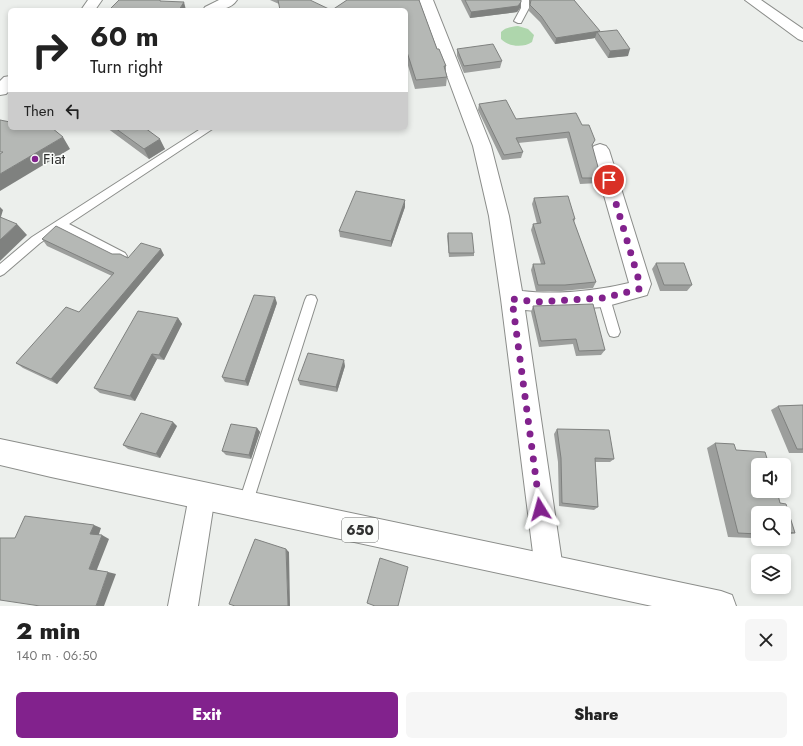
<!DOCTYPE html>
<meta charset="utf-8">
<style>
:root{--surface:#fff;--page:#f6f6f6;--text:#222;--muted:#767676;--accent:#82228d}
body{margin:0;font-family:Jost,sans-serif;background:var(--page);color:var(--text);height:100vh;display:flex;flex-direction:column;font-size:15px;white-space:nowrap}
*{box-sizing:border-box;margin:0}
p{font-size:13px;color:var(--muted)}
.icon{flex:none;width:22px;height:22px;fill:none;stroke:currentColor;stroke-width:2;stroke-linecap:round;stroke-linejoin:round}
.map{position:relative;height:606px;overflow:hidden}
.details{display:flex;flex-direction:column;background:var(--surface);flex:1}
.details>*{flex:none}
.banner{position:absolute;left:8px;top:8px;width:400px;height:122px;border-radius:6px;box-shadow:0 2px 6px #0003;background:#fff;color:var(--text);overflow:hidden}
.buttons{position:absolute;left:751px;top:458px;display:grid;gap:8px}
.buttons a{display:grid;place-items:center;width:40px;height:40px;border-radius:6px;background:var(--surface);box-shadow:0 2px 6px #0003;font-size:20px}
.pin{position:absolute;display:grid;place-items:center;width:34px;height:34px;color:#fff;margin:-17px;border:2px solid #fff;border-radius:50%;box-shadow:0 1px 4px #0007}
.me{position:absolute;width:44px;margin:-22px;rotate:352deg;stroke-linejoin:round;filter:drop-shadow(0 0 3px #0008)}
.turn{display:flex;align-items:center;gap:14px;height:84px;padding:0 16px;font-size:18px}
.turn .icon{width:52px;height:52px;stroke-width:2.5}
.turn b{display:block;font-size:28px;line-height:34px}
.then{display:flex;align-items:center;height:38px;padding:0 16px;background:#0003;gap:8px;font-size:15px}
.round{display:grid;place-items:center;flex:none;width:42px;height:42px;border-radius:6px;background:var(--page)}
.headline{display:flex;align-items:center;justify-content:space-between;height:68px;padding:0 16px}
h1{font-size:24px;font-weight:800;line-height:30px}
.cta{display:flex;gap:8px;margin-top:auto;padding:8px 16px}
.cta a{flex:1;height:46px;border-radius:6px;background:var(--accent);color:#fff;font-size:16px;font-weight:800;line-height:46px;text-align:center}
.cta a+a{background:var(--page);color:var(--text)}
.map>svg:first-child{display:block}
.green{fill:#aed6ac}
.lines{fill:none;stroke-linecap:round;stroke-linejoin:round}
.lane-casing{stroke:#8b8d8a;stroke-width:2}
.street-casing{stroke:#8b8d8a;stroke-width:2}
.primary-casing{stroke:#8b8d8a;stroke-width:2}
.lane{fill:#fff;fill-rule:evenodd}
.street{fill:#fff;fill-rule:evenodd}
.primary{fill:#fff;fill-rule:evenodd}
.wall{fill:#9c9e9c}
.shaded-wall{fill:#7f817f}
.building{fill:#b5b8b5;stroke:#7f817f}
.route{stroke:#82228d;stroke-width:7;stroke-dasharray:0 12.6}
.poi-dot{fill:#82228d;stroke:#fafcfa;stroke-width:1.5}
.labels{text-anchor:middle;dominant-baseline:central;stroke-width:3;stroke-linejoin:round;paint-order:stroke}
.shield{fill:#fafcfa;stroke:#6d6e6d;stroke-width:1}
.shield-label{font-size:14px;font-weight:bold;fill:#303130}
.poi-label{font-size:15px;fill:#303130;stroke:#fafcfa;text-anchor:start}
</style>
<div class="map">
<svg width="803" height="606" viewBox="0 0 803 606">
<rect width="100%" height="100%" fill="#ecefec"/>
<path class="green" d="M518,26L528,29L534,35L532,42C523,48 509,47 501,39V32C506,27 511,27 518,26Z"/>
<g class="lines">
<defs>
<path id="lane" d="M521,0H529V8L521,23H518L514,21L521,8Z
M202,128H214L69,224L125,253L127,256L125,259L121,260L117,259L61,229L40,243L4,274L0,276V264L32,237Z
M604,293L608,294L610,298L620,332L618,336L614,337L610,336L608,332L598,298L600,294Z
M311,295L315,296L317,300L252,505L250,510L245,512L240,510L238,505L305,300L307,296Z"/>
<path id="street" d="M88,0H102L95,10H81Z
M219,0H237C230,11 215,10 203,10L205,7Z
M419,0H433L491,146L509,216L522,291C556,295 596,291 629,283L591,150L594,146L600,144L606,146L609,150L651,284L647,295L604,307L536,311L525,310L563,569L559,579L549,583L539,579L535,569L501,299L489,216L473,146Z
M745,0H761L803,29V41L798,39Z
M10,76V90L6,94L0,95V81L4,77Z
M202,483L212,486L215,496L198,606H168L189,496L192,486Z"/>
<path id="primary" d="M0,439L721,591L732,595L736,606H652L51,477L0,465Z"/>
</defs>
<use href="#lane" class="lane-casing"/>
<use href="#street" class="street-casing"/>
<use href="#primary" class="primary-casing"/>
<use href="#lane" class="lane"/>
<use href="#street" class="street"/>
<use href="#primary" class="primary"/>
</g>
<path class="wall" d="M270,0H310L279,4Z
M347,0H419L437,49H439L446,66V72L447,77L446,86L415,89L406,59V10H332Z
M461,0H521L520,8L517,12L470,18Z
M530,0H574L600,32L628,56L608,58L595,39V38L555,44L540,22L529,11Z
M457,49L502,61L500,68L464,73L457,56Z
M479,104L516,119L582,125L593,145L592,146L601,178L599,183L580,184L567,138L518,143L523,152L521,158L502,160L478,110Z
M107,128H145L165,149L149,159Z
M534,198L575,219L574,222L596,282L593,288L562,291H536L531,270L533,264H541L531,230L533,224H537L532,204Z
M405,207L391,247L340,237L339,231Z
M448,233L474,253V256L449,257L447,236Z
M42,239L112,254L128,258L164,255L57,384L23,368L16,363L79,312L112,276L47,246Z
M656,263L692,285L687,291H660L652,269Z
M277,303L248,386L225,382L222,377Z
M533,306L605,350L601,355L576,356L573,344L539,347L531,312Z
M178,318L182,324L164,360L157,359L135,401L100,393L94,388Z
M345,366L337,392L300,385L298,380Z
M803,405V453H789L771,410L778,406Z
M177,426L160,458L128,449L123,445Z
M257,428L260,432L251,459L226,455L222,451Z
M557,429L614,459L610,462H595L598,507L594,510L559,506L558,462L554,434Z
M715,443L736,450L780,503L795,533L784,536V513H758V535L752,538L728,537L707,448Z"/>
<path class="shaded-wall" d="M184,2L186,10H179Z
M521,2L520,8L517,12L470,18L471,12Z
M600,31L597,32L595,38L555,44L556,38Z
M630,49L628,56L608,58L610,51Z
M63,137L70,149L0,191V174Z
M160,139L165,149L149,159L144,149Z
M405,200V207L391,247V241Z
M0,207L3,210L0,220Z
M17,224L27,235L0,261V240Z
M161,249L164,255L57,384L51,379Z
M275,297L277,303L248,386L245,381Z
M178,318L182,324L164,360L159,355Z
M152,354L157,359L135,401L130,396Z
M344,360L345,366L337,392L336,387Z
M173,422L177,426L160,458L156,454Z
M257,428L260,432L251,459L249,455Z
M94,525L101,528L98,537L90,534Z
M102,535L109,539L96,572L89,569Z
M286,549L289,552L290,606H288Z
M108,572L116,574L104,606H96Z"/>
<path class="building" d="M119,0H160V1L184,2L179,10H109Z
M278,0H310L331,10H280Z
M347,0H419L437,49H439L446,66H444L447,77L416,80L406,49V10H332Z
M465,0H521V2L518,6L471,12Z
M531,0H574L600,31L556,38L541,16L530,5Z
M617,30L630,49L610,51L597,32Z
M493,44L502,61L464,66L457,49Z
M506,100L516,119L576,113L582,125H589L595,140L592,145L601,178H582L569,132L516,138L523,152L504,155L479,104Z
M0,120L10,122V128H52L63,137L0,174V154L3,152H0Z
M115,128H145L160,139L144,149Z
M356,191L405,200L391,241L339,231Z
M568,196L575,219H573L596,282L565,285H538L533,264H545L533,224L541,223L534,198Z
M0,217L17,224L0,240Z
M56,226L112,254H120L128,258L141,243L161,249L51,379L16,363L66,307L79,312L114,273L42,239Z
M448,233H472L474,253H449Z
M656,263H684L692,285H664Z
M254,295L275,297L245,381L222,377Z
M593,304L605,350L579,351L576,339L541,341L533,306Z
M138,311L178,318L159,355L152,354L130,396L94,388Z
M308,353L344,360L336,387L298,380Z
M803,405V449H797L778,406Z
M141,413L173,422L156,454L123,445Z
M231,424L257,428L249,455L222,451Z
M557,429L609,430L614,459L595,458L598,507L562,503L561,458Z
M715,443L734,444L736,450L765,452L769,465H758V491H777L780,503L786,504L795,533L784,532V513H758V534L738,533Z
M25,516L94,525L90,534L102,535L89,569L108,572L96,606H40L0,600V538H15Z
M255,539L286,549L288,606H235L229,604Z
M380,558L408,567L398,606H375L367,603Z"/>
<g class="lines">
<path class="route" d="M540,509L512,299L536,302L604,298L639,289L640,284L609,180"/>
</g>
<circle class="poi-dot" cx="35" cy="159" r="4"/>
<g class="labels">
<rect class="shield" x="342" y="518" width="36" height="24" rx="3"/>
<g class="shield-label">
<text x="360" y="530">650</text>
</g>
<g class="poi-label">
<text x="43" y="159">Fiat</text>
</g>
</g>
</svg>
<div class="buttons">
<a><svg class="icon" aria-label="sound" viewBox="0 0 24 24"><path d="M4 9h4l5-4v14l-5-4H4zM17 9q2 3 0 6"/></svg></a>
<a><svg class="icon" aria-label="search" viewBox="0 0 24 24"><circle cx="10" cy="10" r="6"/><path d="M15 15l6 6"/></svg></a>
<a><svg class="icon" aria-label="layers" viewBox="0 0 24 24"><path d="M12 4l9 5-9 5-9-5zM3 14l9 5 9-5"/></svg></a>
</div>
<div class="pin" style="left:609px;top:180px;background:#d93025"><svg class="icon" aria-label="arrive" viewBox="0 0 24 24"><path d="M6 21V4h12l-3 4 3 4H6"/></svg></div>
<svg class="me" style="left:540px;top:509px" viewBox="-20 -20 40 40"><path d="M0-17L14 15 0 8-14 15z" fill="#82228d" stroke="#fff" stroke-width="4"/></svg>
<div class="banner">
<div class="turn"><svg class="icon" aria-label="right" viewBox="0 0 24 24"><path d="M7 20v-9h11M14 6l5 5-5 5"/></svg><div><b>60 m</b>Turn right</div></div>
<div class="then">Then<svg class="icon" aria-label="left" viewBox="0 0 24 24"><path d="M17 20v-9H6M10 6l-5 5 5 5"/></svg></div>
</div>
</div>
<section class="details">
<div class="headline"><div><h1>2 min</h1><p>140 m · 06:50</p></div><a class="round"><svg class="icon" aria-label="close" viewBox="0 0 24 24"><path d="M6 6l12 12M18 6L6 18"/></svg></a></div>
<div class="cta"><a>Exit</a><a>Share</a></div>
</section>
